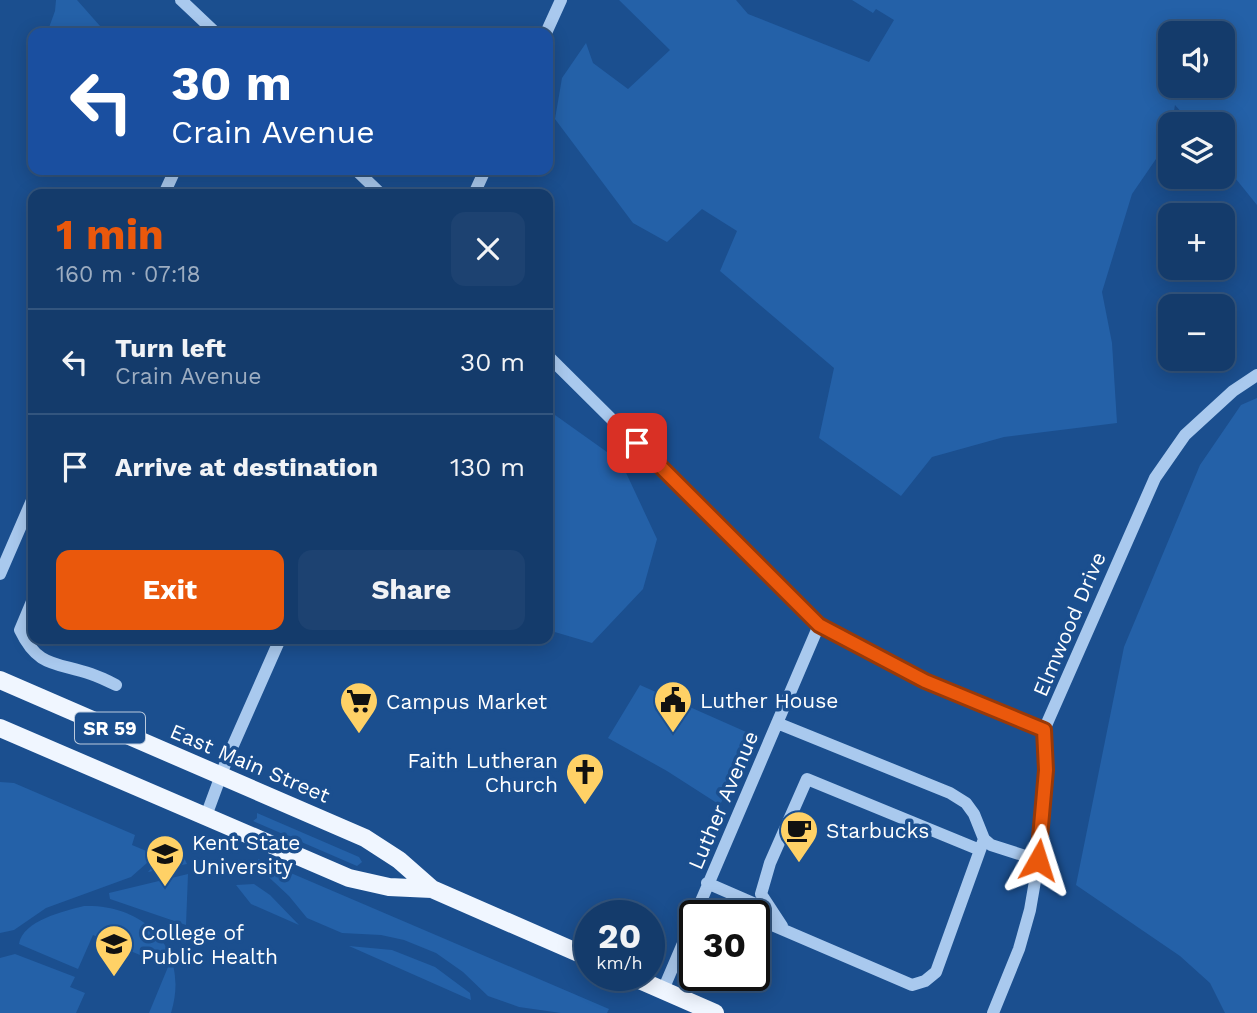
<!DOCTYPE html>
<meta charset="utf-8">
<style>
:root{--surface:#143b6b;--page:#1d4271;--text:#f1f3f6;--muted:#9dadc1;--line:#33557e;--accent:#ea580c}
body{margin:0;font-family:"Work Sans",sans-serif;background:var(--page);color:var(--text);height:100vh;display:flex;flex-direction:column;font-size:26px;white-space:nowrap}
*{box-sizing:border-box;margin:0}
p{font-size:23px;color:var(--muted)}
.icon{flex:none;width:38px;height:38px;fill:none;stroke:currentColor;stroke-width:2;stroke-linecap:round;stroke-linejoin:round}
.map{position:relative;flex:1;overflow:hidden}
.side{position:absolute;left:28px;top:189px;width:525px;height:455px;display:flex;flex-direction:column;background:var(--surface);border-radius:14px;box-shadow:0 4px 18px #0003,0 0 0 2px var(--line)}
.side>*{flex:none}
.hud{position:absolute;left:28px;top:28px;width:525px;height:147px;border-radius:14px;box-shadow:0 4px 18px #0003,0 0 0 2px var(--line);background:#1a4fa0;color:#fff;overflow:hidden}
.fabs{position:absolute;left:1158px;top:21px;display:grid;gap:14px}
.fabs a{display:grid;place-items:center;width:77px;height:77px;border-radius:14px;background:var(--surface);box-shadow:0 4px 18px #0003,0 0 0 2px var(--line);font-size:35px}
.speed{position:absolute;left:574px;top:900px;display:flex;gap:14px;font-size:35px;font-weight:700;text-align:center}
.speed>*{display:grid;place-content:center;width:91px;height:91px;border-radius:50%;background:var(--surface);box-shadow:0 4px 18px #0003,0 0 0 2px var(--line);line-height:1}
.speed small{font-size:18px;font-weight:400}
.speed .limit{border:4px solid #111;border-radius:10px;background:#fff;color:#111}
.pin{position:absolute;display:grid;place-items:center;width:60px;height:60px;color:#fff;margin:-30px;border-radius:14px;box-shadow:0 4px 10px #0006}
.me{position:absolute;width:77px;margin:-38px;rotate:6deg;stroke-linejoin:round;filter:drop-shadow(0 0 5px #0008)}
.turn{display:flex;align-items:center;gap:24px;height:147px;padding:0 28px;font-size:32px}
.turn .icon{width:91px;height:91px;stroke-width:2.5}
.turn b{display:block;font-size:49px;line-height:60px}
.round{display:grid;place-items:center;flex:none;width:74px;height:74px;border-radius:14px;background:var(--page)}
.overview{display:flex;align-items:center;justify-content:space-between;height:119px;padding:0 28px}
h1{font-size:42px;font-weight:700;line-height:52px;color:var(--accent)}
.primary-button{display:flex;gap:14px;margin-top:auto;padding:14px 28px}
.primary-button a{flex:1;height:80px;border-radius:14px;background:var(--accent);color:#fff;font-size:28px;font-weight:700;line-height:80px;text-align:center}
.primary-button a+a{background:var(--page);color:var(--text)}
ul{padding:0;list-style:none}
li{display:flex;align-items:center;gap:21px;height:105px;padding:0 28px;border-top:2px solid var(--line)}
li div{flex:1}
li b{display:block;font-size:26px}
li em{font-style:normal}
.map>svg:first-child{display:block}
.green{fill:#2461a8;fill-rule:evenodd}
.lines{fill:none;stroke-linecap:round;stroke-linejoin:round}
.minor{stroke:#a9c9ee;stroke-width:12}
.major{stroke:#f0f6ff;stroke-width:18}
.route-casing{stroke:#983908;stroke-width:18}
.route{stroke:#ea580c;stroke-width:12}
.labels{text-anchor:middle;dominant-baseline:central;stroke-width:7;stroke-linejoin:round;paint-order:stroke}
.shield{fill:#1b4f8f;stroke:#bbcadd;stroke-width:2}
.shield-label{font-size:19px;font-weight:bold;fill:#fff}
.street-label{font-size:21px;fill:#fff;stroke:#1b4f8f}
.poi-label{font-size:21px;fill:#fff;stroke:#1b4f8f;text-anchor:start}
</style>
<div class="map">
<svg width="1257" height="1013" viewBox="0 0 1257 1013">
<rect width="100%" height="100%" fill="#1b4f8f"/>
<path class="green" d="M56,0H77L100,26L113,31L114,33H47L55,11Z
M619,0H736L748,14L869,62L894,20L876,9L873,13L852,0H1257V205L1223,163V124H1192L1175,105L1169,140L1132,194L1102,292L1112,343L1117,423L1004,437L932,457L901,496L819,438L834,368L720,271L737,231L702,209L667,242L633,223L555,119L562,78L586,43L593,63L628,89L670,50ZM1171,33H1223V86H1171Z
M1257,398V1013H1225L1210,983L1180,956L1076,885L1124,647L1200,465L1241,405Z
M548,410L621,462L657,539L643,589L592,643L548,630Z
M640,685L753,735L720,805L667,771L608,738Z
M0,782L14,783L135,835L132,845L156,855L131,877L46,908L14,930L0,933Z
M257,813L359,857L362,862L357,866L253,821L257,818Z
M168,849L183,856L187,864L148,872Z
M258,859L609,1009L607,1013H561L519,1007L488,996L463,972L436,953L404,940L381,935L342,933L307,918L289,896L259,868Z
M188,874L186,925L110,899L109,893Z
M254,884L270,895L299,925L251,904L236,885Z
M84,906C147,904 190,951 171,1013H149L168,967L93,935L78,969L19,944C23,920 65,911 84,906Z
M349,946L392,950L435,967L470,993L471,1000Z
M15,954L75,977L70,987L85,993L76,1013H0V958Z"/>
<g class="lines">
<path class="minor" d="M181,0L216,33
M546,33L561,0
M356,170L381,194
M164,194L175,170
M474,194L485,170
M548,356L819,625L925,681L1044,730
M0,574L33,498
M33,599L20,630C38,668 56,662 91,674C100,677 108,681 116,685
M777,723L950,793L966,803L974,814L984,839L991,845L1038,860
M206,816L227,759L280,639
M707,883L753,903L772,925L912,985L925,981L936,972L984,839
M782,926L761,894L770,863L807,779L980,850
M663,990L819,625
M993,1013L1019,949L1030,910L1040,852L1044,807V730L1155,478L1185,435L1233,391L1257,375"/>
<path class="major" d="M0,680L365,838L399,860L432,889L590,958
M0,728L349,878L389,887L432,889
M628,975L715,1013"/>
</g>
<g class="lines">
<defs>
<path id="route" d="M637,443L819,625L925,681L1044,730L1046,770L1038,860"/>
</defs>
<use href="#route" class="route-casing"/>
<use href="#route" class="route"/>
</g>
<defs>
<symbol id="civic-pin" viewBox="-11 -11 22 30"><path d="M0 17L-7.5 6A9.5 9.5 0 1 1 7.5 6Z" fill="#ffd166" stroke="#1b4f8f"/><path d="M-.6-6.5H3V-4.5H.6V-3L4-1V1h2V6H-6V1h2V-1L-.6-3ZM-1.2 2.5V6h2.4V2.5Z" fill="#111"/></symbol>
<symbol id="supermarket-pin" viewBox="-11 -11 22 30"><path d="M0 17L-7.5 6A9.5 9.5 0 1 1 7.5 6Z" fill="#ffd166" stroke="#1b4f8f"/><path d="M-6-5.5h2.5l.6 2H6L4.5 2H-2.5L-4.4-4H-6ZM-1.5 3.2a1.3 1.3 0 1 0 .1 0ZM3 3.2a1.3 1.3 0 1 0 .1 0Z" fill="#111"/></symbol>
<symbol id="church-pin" viewBox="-11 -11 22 30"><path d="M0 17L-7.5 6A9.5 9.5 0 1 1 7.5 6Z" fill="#ffd166" stroke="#1b4f8f"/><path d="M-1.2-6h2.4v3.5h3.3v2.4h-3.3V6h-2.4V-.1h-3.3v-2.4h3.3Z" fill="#111"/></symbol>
<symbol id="cafe-pin" viewBox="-11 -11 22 30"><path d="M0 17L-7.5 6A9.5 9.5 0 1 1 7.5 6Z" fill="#ffd166" stroke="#1b4f8f"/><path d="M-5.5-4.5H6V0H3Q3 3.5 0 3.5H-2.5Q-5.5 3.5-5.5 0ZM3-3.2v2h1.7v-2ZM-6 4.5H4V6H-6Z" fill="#111"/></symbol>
<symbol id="university-pin" viewBox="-11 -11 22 30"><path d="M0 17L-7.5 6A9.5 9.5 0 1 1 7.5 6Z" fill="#ffd166" stroke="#1b4f8f"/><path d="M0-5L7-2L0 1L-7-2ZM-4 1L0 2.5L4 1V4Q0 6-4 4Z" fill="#111"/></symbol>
</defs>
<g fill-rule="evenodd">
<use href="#civic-pin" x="651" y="678" width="44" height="60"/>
<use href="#supermarket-pin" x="337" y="679" width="44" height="60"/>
<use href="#church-pin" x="563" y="750" width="44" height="60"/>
<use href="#cafe-pin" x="777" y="808" width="44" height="60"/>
<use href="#university-pin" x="143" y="832" width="44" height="60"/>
<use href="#university-pin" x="92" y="922" width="44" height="60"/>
</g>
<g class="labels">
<rect class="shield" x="75" y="712.5" width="70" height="31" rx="5"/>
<g class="shield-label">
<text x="110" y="728">SR 59</text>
</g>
<g class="street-label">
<text transform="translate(1069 624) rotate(-67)">Elmwood Drive</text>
<text transform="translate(250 763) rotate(23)">East Main Street</text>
<text transform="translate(723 800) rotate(-67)">Luther Avenue</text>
</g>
<g class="poi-label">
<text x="700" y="700">Luther House</text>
<text x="386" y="701">Campus Market</text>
<text x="558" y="760" text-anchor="end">Faith Lutheran<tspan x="558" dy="24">Church</tspan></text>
<text x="826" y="830">Starbucks</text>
<text x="192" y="842">Kent State<tspan x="192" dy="24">University</tspan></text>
<text x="141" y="932">College of<tspan x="141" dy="24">Public Health</tspan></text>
</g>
</g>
</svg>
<div class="fabs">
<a><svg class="icon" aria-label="sound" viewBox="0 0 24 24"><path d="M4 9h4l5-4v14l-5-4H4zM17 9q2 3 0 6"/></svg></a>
<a><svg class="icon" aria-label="layers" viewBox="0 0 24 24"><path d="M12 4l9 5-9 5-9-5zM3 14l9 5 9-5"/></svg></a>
<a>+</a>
<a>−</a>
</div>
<div class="speed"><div>20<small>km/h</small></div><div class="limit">30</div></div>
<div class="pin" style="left:637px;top:443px;background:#d93025"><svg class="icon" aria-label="arrive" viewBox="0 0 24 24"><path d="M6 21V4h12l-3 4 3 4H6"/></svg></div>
<svg class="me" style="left:1038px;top:860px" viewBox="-20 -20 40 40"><path d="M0-17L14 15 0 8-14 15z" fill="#ea580c" stroke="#fff" stroke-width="4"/></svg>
<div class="hud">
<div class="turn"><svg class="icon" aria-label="left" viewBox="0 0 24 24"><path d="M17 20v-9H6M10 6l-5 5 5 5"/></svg><div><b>30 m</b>Crain Avenue</div></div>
</div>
<section class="side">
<div class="overview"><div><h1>1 min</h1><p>160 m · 07:18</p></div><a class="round"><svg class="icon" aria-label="close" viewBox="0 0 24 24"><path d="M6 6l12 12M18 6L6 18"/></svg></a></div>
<ul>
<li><svg class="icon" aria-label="left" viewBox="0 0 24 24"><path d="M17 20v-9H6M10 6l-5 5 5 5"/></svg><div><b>Turn left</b><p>Crain Avenue</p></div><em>30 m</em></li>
<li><svg class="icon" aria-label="arrive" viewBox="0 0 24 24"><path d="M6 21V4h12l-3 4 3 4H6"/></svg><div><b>Arrive at destination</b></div><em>130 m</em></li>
</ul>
<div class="primary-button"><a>Exit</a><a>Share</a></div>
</section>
</div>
